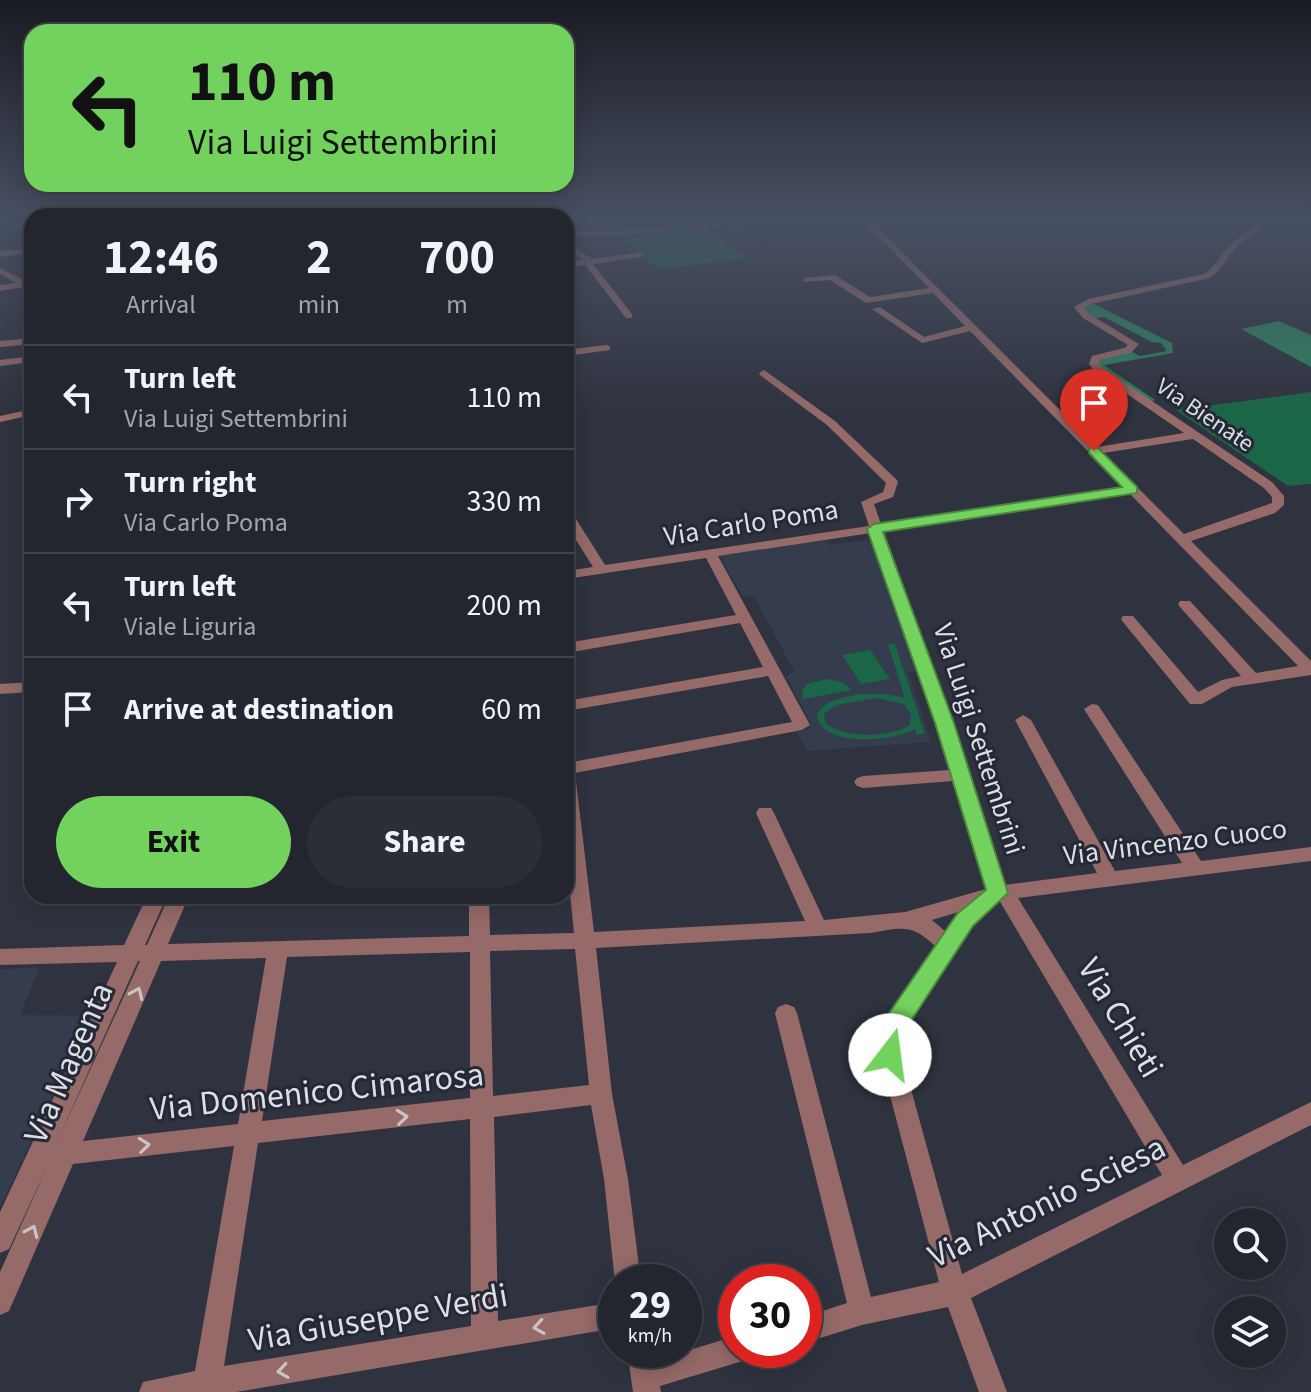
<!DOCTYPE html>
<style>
:root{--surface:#23262f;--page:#2b2e37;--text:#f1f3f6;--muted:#a3a5aa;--line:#40434b;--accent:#73d25d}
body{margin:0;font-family:"Source Sans 3",sans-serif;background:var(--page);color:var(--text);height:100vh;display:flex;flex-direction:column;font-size:30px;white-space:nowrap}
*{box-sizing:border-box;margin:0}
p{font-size:26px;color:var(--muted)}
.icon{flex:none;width:44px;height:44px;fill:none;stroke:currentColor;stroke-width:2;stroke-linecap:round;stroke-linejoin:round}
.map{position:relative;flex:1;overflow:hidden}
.sheet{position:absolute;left:24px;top:208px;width:550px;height:696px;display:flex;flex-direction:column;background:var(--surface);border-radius:24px;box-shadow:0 4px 20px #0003,0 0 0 2px var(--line)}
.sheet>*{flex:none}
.banner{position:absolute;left:24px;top:24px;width:550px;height:168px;border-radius:24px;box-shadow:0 4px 20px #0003,0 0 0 2px var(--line);background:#73d25d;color:#111;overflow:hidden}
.fabs{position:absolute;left:1214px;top:1208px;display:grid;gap:16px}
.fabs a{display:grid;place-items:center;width:72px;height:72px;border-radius:50%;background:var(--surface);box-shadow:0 4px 20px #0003,0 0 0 2px var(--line);font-size:40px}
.speed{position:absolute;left:598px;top:1264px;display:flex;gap:16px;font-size:40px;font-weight:700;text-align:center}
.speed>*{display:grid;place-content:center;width:104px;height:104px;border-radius:50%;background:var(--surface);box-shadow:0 4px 20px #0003,0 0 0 2px var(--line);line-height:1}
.speed small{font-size:20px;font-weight:400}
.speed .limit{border:12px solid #d22;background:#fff;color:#111}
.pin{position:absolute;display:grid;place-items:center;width:68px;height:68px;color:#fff;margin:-82px -34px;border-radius:50% 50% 50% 0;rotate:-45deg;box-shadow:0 0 8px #0007}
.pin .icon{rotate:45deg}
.me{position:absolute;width:88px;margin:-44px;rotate:15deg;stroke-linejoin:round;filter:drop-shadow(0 0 6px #0008)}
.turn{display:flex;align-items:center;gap:28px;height:168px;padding:0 32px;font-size:36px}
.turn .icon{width:104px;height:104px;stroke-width:2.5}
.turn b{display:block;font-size:56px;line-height:68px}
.eta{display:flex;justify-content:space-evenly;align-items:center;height:136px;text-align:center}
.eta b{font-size:48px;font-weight:700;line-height:56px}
.primary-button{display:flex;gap:16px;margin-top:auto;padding:16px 32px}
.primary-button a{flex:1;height:92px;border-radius:48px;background:var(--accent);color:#111;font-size:32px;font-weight:700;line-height:92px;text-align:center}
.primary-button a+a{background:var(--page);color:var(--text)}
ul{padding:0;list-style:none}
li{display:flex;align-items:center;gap:24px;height:104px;padding:0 32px;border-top:2px solid var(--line)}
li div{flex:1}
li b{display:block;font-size:30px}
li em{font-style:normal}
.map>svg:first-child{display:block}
.built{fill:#353c4d}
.green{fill:#1b6647;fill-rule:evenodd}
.forest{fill:#2d815d}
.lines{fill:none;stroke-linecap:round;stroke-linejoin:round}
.minor{fill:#956a68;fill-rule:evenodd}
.oneway{stroke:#cac2c6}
.route{fill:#73d25d;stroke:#4b883c;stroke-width:2}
.labels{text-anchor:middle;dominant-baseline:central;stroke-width:6;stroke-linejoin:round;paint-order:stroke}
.far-street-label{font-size:24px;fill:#dcdfe6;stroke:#252935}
.street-label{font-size:28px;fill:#dcdfe6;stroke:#252935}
.near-street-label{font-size:34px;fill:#dcdfe6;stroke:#252935}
</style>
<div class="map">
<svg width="1311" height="1392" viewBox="0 0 1311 1392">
<rect width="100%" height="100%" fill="#2f333f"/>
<path class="built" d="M825,540L830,545L865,540L872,543L917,671L908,672L931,742L807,751L797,732L808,730L811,723L786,677L794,671L754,596L743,597L720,556Z
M39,968L20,1015L90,1016L0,1207V969Z"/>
<path class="green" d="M704,227L748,259L658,269L618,234Z
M1311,392V484H1308L1288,486L1176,410Z
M888,644H895L925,734H917L915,729C894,742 819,748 817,714C828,691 884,691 905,698ZM877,698L904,704L911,714L910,725C890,738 844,739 825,723L824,713L837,705Z
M870,650L890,679L861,684L842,655Z
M827,679L842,682L852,690L803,699L802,691L807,684Z"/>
<path class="forest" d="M1092,303L1172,343L1173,353L1104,365L1155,400L1150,402L1098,366L1097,361L1130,351L1140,356L1167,351L1161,343L1152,342L1104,317L1095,318L1089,315L1083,307Z
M1279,321L1311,335V367L1241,329Z"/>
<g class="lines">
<path class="minor" d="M28,219H32V222H29Z
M756,219L753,223L618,235L566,236V232L618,231Z
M861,219H869L1097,447L1184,433L1095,372L1089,364L1092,356L1124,348L1128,345L1083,318L1074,307L1088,299L1204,274C1216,266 1220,255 1230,245C1239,235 1254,232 1257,219H1265C1261,234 1247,237 1237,247C1227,257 1222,270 1210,278L1091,304L1084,308L1089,314L1139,344L1132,352L1100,360L1099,364L1103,368L1272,482L1284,496V505L1275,513L1191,541L1311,661V675L1232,687L1202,704H1190L1123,622L1121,619L1123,616H1133L1198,692L1222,680L1241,676L1180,607L1178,604L1180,601H1190L1256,673L1298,666L1130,494L884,531L952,723L1004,885L1097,873L1015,720L1023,715L1031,720L1115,871L1182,863L1084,709L1092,704L1098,705L1201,861L1311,847V861L1018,898L1183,1165L1311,1102V1125L971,1298L1007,1392H979L948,1307L862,1325L804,1343V1317L847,1303L775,1013L778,1007L786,1004L794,1007L797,1013L871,1297L939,1282L877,1046L884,1022L936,947C911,923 902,928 870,933L596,948L612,1094L628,1179L641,1282H616V1285L615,1282L604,1179L591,1105L494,1117L498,1321L616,1302V1328L236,1392H139L143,1382L195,1371L234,1146L73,1164L9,1311L0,1315V1272L48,1165L9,1249L0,1253V1212L117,962L0,965V949L124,945L147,896H167L145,945H147L169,896H189L168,944L469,936V896H489L490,935L574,933L566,854V760L572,762L792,722L768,676L566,711V701L763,667L740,623L566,653V643L736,615L706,558L566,579V571L593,567L566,524V510L571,511L605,565L869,526L861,502L883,492L886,483L827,425L760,375L759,373L764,370L835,421L896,479L898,482L893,497L874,504L881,524L1124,488L970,331L922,343L872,309L880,307L924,337L965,326L933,293L866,303L830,280L804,282V278L835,275L870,297L929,288ZM1193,439L1264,488L1272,497V503L1184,534L1103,453ZM871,533L950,770L863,776L857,778L854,782L857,786L863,788L953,781L986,889L905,912L824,920L774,813L771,808H759L756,813L805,921L594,932L575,773L802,730L810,725L718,556ZM999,900L1162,1175L962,1274L899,1046L902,1032L972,925ZM962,911L946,932L932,920ZM575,949L589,1085L493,1096L490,951ZM470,952V1098L262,1121L287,957ZM266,958L238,1124L83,1141L161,961ZM138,961H140L57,1142ZM470,1119L471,1326L224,1366L258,1143Z
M566,241L592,259L643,252V256L640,257L593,264L632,314V318H626L585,265L566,268V262L583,260L566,247Z
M32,249V253L0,257V251Z
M0,268L32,284V291L23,287L0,291V285L16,283L0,274Z
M32,338V344L0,347V341Z
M606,345L610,346V350L566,356V350Z
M32,356V362L0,366V360Z
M32,409V415L0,422V416Z
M32,682V692L0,694V684Z
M736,1336V1350H750L746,1360L660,1386L661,1392H633L627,1350H655L656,1360Z"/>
</g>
<defs><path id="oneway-chevron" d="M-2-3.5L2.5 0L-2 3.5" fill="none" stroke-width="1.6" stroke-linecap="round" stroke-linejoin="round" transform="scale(2)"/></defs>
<g class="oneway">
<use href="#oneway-chevron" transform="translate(137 993) rotate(-66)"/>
<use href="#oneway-chevron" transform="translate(402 1117) rotate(-6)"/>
<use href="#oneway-chevron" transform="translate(144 1145) rotate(-6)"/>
<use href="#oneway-chevron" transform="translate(32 1231) rotate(-66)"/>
<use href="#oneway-chevron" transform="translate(539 1327) rotate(171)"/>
<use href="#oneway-chevron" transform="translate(283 1371) rotate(171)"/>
</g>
<linearGradient id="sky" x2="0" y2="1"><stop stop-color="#1a1c23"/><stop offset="0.53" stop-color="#475063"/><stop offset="1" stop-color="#475063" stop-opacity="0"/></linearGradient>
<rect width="1311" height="413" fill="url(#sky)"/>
<path class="route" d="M1089,448H1098L1137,487V493L883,532L954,723L1008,893L973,926L903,1033L902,1055L899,1063L890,1066L881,1063C873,1047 876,1036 883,1022L957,914L986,890L935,723L867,529L874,524L1122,487L1089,453Z"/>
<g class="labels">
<g class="far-street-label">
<text transform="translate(1205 415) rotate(34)">Via Bienate</text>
</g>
<g class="street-label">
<text transform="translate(751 523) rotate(-9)">Via Carlo Poma</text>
<text transform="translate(979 739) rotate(72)">Via Luigi Settembrini</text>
<text transform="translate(1175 842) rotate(-7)">Via Vincenzo Cuoco</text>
</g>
<g class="near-street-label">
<text transform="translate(1120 1018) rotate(59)">Via Chieti</text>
<text transform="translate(69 1063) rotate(-66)">Via Magenta</text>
<text transform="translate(317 1092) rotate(-6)">Via Domenico Cimarosa</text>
<text transform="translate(1047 1202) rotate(-26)">Via Antonio Sciesa</text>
<text transform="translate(378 1318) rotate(-10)">Via Giuseppe Verdi</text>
</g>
</g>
</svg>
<div class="fabs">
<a><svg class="icon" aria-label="search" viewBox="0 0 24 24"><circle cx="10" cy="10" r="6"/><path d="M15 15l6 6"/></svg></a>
<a><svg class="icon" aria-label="layers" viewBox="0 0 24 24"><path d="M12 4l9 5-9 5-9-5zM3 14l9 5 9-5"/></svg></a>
</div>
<div class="speed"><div>29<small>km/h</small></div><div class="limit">30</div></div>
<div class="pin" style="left:1094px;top:451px;background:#d93025"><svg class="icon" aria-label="arrive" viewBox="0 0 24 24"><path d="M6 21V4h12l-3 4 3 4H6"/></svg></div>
<svg class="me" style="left:890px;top:1055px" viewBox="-20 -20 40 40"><circle r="19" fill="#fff"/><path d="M0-13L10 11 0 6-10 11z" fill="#73d25d"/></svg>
<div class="banner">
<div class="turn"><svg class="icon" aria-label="left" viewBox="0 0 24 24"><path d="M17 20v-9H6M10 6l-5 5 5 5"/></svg><div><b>110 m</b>Via Luigi Settembrini</div></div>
</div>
<section class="sheet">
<div class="eta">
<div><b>12:46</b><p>Arrival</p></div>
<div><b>2</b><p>min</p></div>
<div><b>700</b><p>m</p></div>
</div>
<ul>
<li><svg class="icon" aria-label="left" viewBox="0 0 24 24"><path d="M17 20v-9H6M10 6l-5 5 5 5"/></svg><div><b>Turn left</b><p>Via Luigi Settembrini</p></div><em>110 m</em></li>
<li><svg class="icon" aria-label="right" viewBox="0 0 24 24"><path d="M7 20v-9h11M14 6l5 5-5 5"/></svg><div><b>Turn right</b><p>Via Carlo Poma</p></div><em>330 m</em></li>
<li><svg class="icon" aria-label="left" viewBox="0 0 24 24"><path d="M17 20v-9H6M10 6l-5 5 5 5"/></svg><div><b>Turn left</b><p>Viale Liguria</p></div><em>200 m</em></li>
<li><svg class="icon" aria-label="arrive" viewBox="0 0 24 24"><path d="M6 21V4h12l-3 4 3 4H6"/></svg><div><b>Arrive at destination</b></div><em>60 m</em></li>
</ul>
<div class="primary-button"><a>Exit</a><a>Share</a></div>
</section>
</div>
